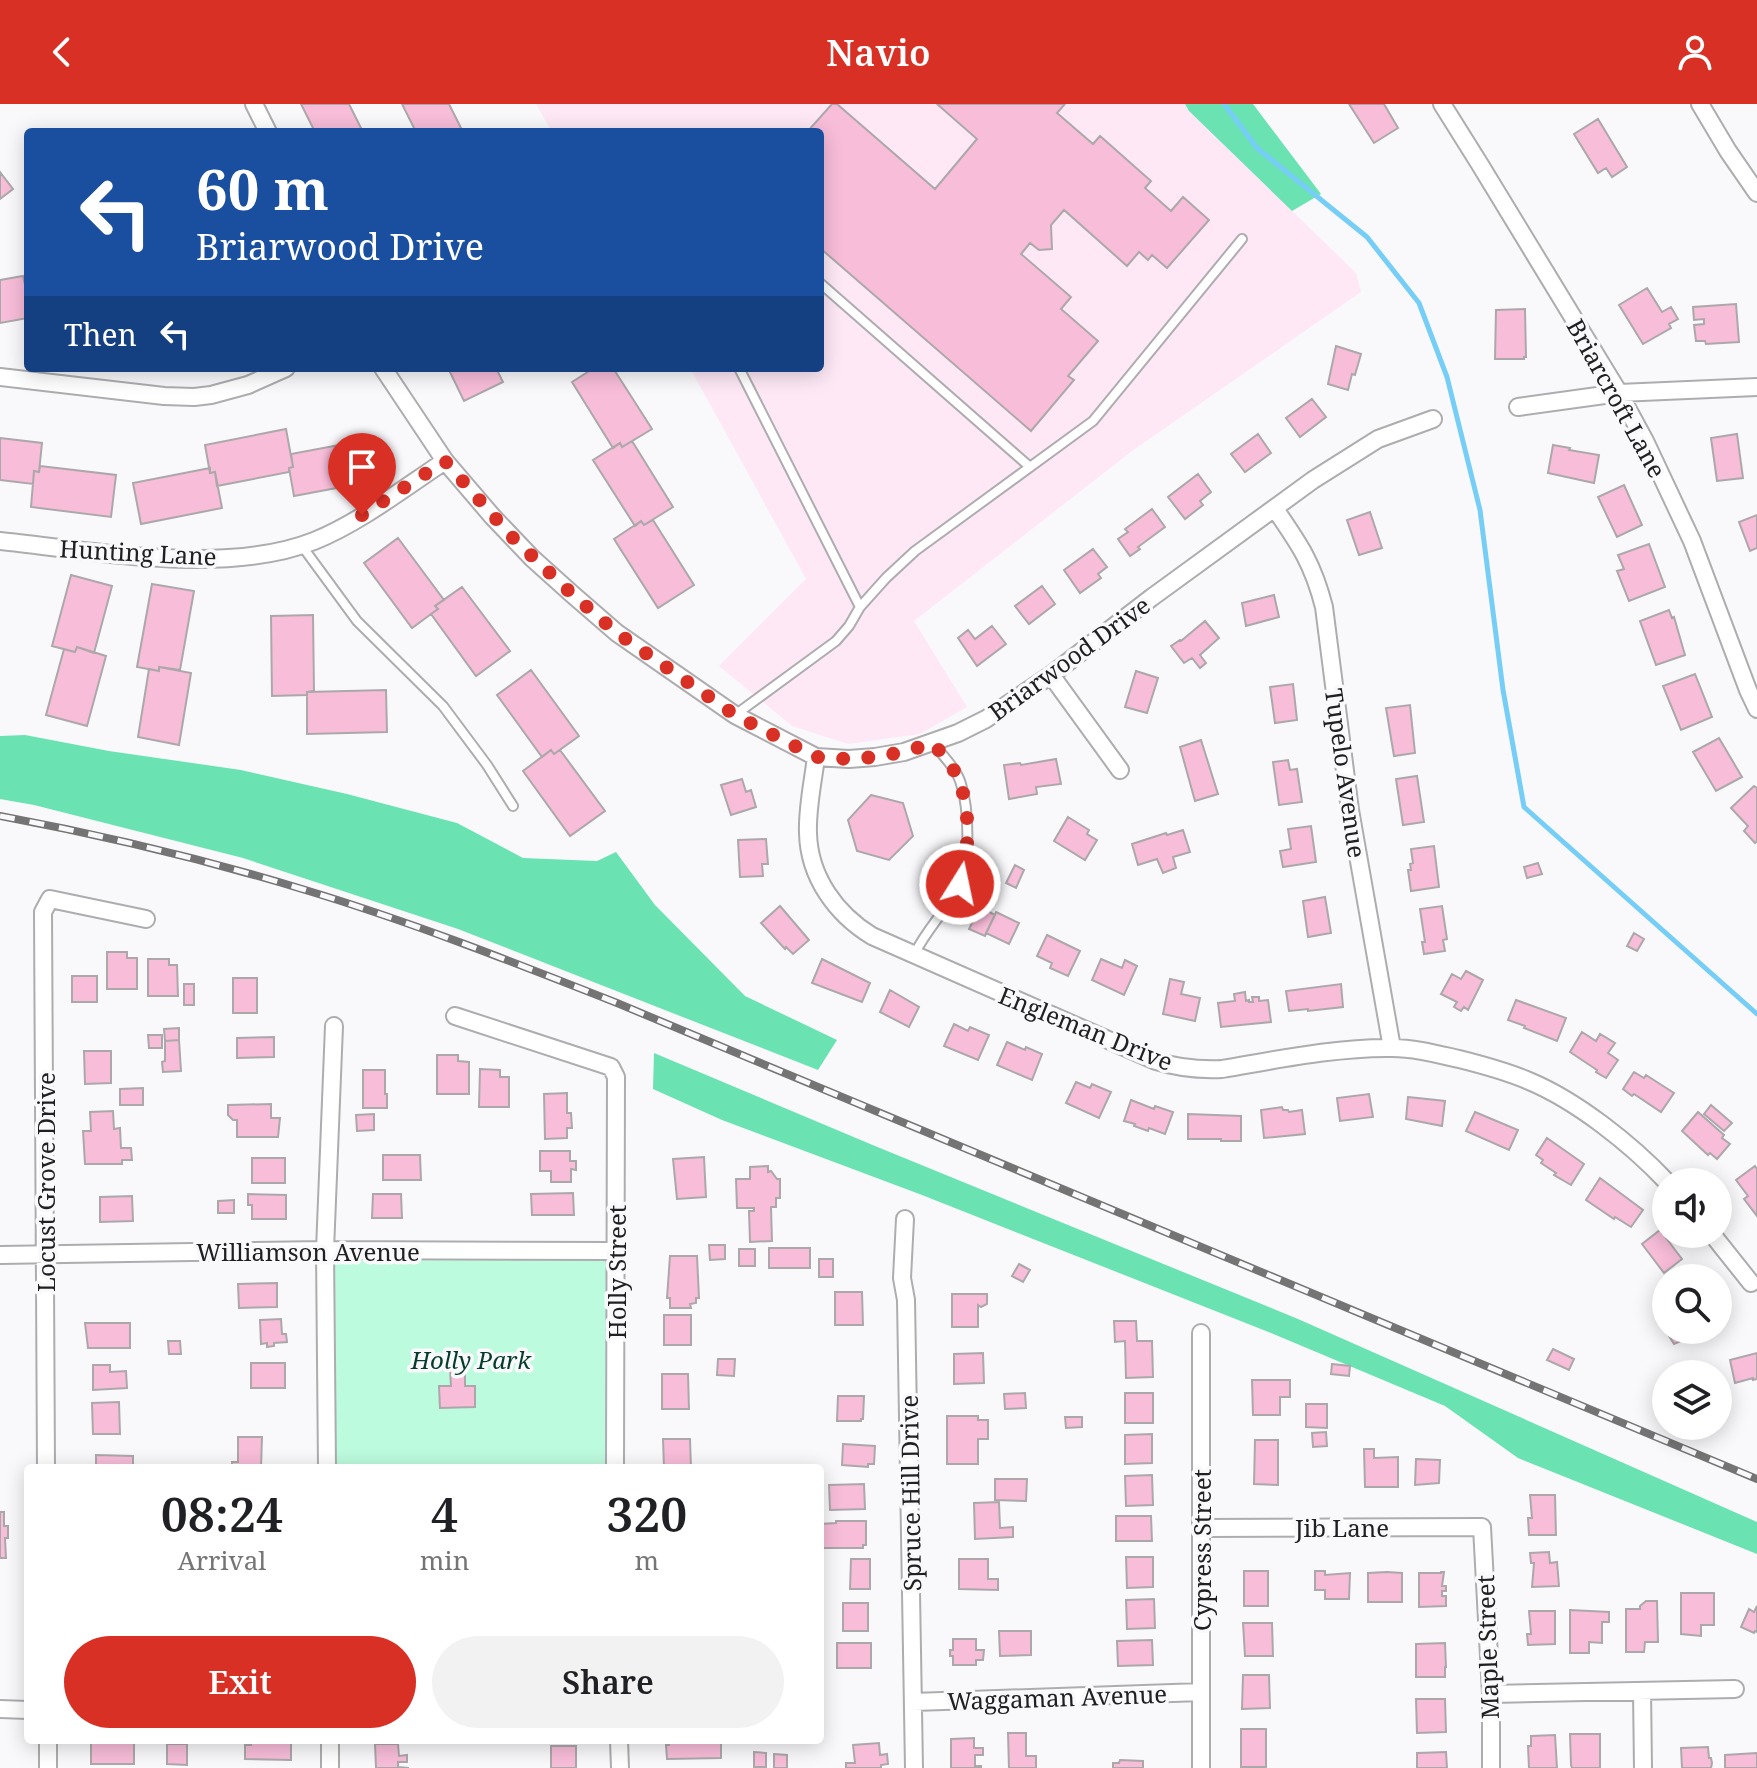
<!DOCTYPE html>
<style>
:root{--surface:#fff;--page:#f2f2f2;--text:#202124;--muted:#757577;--accent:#d93025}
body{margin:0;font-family:"Noto Serif",serif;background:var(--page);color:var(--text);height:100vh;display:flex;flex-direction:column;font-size:30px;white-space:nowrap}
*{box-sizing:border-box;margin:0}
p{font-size:26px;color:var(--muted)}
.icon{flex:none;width:44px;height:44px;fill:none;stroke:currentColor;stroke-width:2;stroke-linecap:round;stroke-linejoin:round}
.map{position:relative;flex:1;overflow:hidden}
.side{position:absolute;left:24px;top:1360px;width:800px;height:280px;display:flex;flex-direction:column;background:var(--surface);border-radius:8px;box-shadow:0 4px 20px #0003}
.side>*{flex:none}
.banner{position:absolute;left:24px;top:24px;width:800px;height:244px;border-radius:8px;box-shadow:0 4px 20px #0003;background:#1a4fa0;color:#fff;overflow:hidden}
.tools{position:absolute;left:1652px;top:1064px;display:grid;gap:16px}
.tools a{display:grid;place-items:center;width:80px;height:80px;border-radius:50%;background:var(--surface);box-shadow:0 4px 20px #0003;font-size:40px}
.pin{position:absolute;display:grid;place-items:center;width:68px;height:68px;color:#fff;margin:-82px -34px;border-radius:50% 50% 50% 0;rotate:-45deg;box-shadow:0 0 8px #0007}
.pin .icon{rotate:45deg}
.me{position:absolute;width:88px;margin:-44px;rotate:10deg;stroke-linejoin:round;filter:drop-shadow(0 0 6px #0008)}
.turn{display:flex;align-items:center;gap:28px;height:168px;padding:0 40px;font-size:36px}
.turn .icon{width:104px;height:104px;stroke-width:2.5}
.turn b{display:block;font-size:56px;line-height:68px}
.then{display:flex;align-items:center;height:76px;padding:0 40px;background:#0003;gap:16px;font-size:30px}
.eta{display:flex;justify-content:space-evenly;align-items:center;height:136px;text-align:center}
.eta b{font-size:48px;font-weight:600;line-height:56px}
.button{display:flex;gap:16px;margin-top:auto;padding:16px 40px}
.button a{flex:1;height:92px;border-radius:48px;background:var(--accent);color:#fff;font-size:32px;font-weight:600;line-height:92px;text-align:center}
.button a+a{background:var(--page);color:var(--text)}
header{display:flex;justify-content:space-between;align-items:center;height:104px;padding:0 40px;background:var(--accent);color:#fff;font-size:36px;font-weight:600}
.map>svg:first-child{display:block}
.education{fill:#fee8f6}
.green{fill:#bdfbde}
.forest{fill:#6be2b2}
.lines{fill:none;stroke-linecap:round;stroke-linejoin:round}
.stream{stroke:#76cef7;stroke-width:5}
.building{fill:#f8bdd9;stroke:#aca8aa;stroke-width:2}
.lane-casing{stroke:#adadb0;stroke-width:12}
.street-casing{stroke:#adadb0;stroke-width:20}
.lane{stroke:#fff;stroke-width:8}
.street{stroke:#fff;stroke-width:16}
.rail-casing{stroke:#747475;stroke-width:8}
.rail{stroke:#f9f9fc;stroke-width:5;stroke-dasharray:15;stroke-linecap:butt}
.route{stroke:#d93025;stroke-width:14;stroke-dasharray:0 25.2}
.labels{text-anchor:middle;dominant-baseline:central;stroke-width:7;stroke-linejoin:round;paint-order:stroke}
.street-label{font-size:24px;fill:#202021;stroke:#f9f9fc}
.park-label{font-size:24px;font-style:italic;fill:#063c2a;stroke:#f9f9fc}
</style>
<header><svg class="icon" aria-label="back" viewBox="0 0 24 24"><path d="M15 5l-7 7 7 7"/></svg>Navio<svg class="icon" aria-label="person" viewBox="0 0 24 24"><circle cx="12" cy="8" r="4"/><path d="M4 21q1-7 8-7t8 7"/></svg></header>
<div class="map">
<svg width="1757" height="1664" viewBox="0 0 1757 1664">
<rect width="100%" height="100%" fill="#f9f9fc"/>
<path class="education" d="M536,0H1185L1189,7L1356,169L1361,188L1132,347L914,517L967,603L920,630L848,640L792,622L719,562L806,475L690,264H820V28H552Z"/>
<path class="green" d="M325,1146L615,1147V1364H327Z"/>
<path class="forest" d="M1185,0H1253L1321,90L1292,107L1189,7Z
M25,631L109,647L241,666L347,690L457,719L523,754L597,757L616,748L655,801L745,892L837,936L818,966L458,825L243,754L34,701L0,695V632Z
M654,949L875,1042L1298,1215L1757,1418V1450L1518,1354L1445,1302L1271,1229L922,1091L722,1016L653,985Z"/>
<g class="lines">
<path class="stream" d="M1224,0L1257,44L1367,133L1419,199L1447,273L1480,406L1503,586L1524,703L1757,910"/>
</g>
<path class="building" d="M301,0H349L363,28H315Z
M402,0H449L463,28H416Z
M832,0H837L935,85L977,35L937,0H1065L1057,9L1093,40L1100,32L1151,77L1145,84L1171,107L1183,93L1209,116L1167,164L1152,151L1148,156L1139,148L1127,162L1064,106L1051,121L1052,145L1039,146L1030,139L1021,150L1071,193L1061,205L1098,237L1068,272L1074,276L1031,327L820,144V28H807Z
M1349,0H1384L1398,24L1374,39Z
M1598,15L1627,63L1612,73L1606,64L1598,69L1574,30Z
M0,68L13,85L0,95Z
M23,172L28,194V214L0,219V176Z
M1647,184L1662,208L1671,203L1678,215L1669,220L1671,224L1643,240L1619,201Z
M1736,200L1739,238L1706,240L1705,237H1696L1694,221L1704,220V215L1694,216L1693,203Z
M1525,205L1526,253H1524V255H1495L1496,206Z
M1336,242L1361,250L1355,271L1352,270L1348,286L1328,280Z
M448,264H496L503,278L464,297Z
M594,264H613L652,325L622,343L620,339L613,344L572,278Z
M1312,295L1326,313L1300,333L1286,314Z
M286,325L293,363L289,364V368L217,382L215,368L210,369L205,341Z
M1258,330L1271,349L1245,368L1231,350Z
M1737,330L1743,374L1717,377L1711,334Z
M0,334L42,339L39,368L34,367L33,380L0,376Z
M366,336L374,377L294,392L289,364L293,363L291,350Z
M632,337L673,403L644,421L641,417L635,422L593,356L620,339L622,343Z
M1553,341L1570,344L1569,346L1599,351L1594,379L1548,369Z
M40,362L116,371L111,413L31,403L34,367L39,368Z
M210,364V369L215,368L222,404L141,420L133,379Z
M1198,370L1211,388L1200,397L1203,401L1185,415L1168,393Z
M1624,381L1642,421L1617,433L1598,393Z
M1152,405L1165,423L1138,443L1140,445L1130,452L1118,435L1128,428L1125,425Z
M1370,408L1382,444L1359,451L1347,416Z
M1757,411V444L1750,447L1739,418Z
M653,416L694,481L658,504L614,435L641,417L644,421Z
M398,434L444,496L435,502L438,505L412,524L364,459Z
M1649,440L1665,483L1629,497L1617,467L1624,465L1618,451Z
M1093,445L1107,463L1098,470L1101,474L1080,489L1064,466Z
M71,471L112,482L94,549L77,543L75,548L52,542Z
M152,480L194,487L180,566L159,563V567L137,563Z
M1042,482L1055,500L1029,520L1015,502Z
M462,483L510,547L476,572L431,510L438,505L435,502Z
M1274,491L1279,513L1246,522L1242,499Z
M1669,506L1672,514L1674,513L1685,551L1656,561L1640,517Z
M313,511L314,587L307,588V591L272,592L271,512Z
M1205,517L1219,534L1200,551L1206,559L1200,564L1192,554L1184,559L1171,542L1180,536L1181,537Z
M992,522L1006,540L977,562L958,534L968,526L975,535Z
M77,543L106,552L87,622L46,611L64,545L75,548Z
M159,563L191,569L179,641L138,633L149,565L159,567Z
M531,566L579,632L554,650L551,646L542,653L497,591Z
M1136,567L1158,574L1147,609L1125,603Z
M1695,570L1712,613L1681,626L1663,582Z
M1293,580L1297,616L1275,619L1270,583Z
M386,586L387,628L307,630V588Z
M1410,601L1415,649L1394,652L1386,604Z
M1719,634L1742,673L1716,687L1693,648Z
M1201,636L1218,690L1195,697L1180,643Z
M551,646L554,650L560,646L605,707L570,732L523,667Z
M1056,655L1061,680L1036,683L1037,690L1009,695L1004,661L1020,659L1021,661Z
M1288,656L1290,666L1297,665L1302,698L1279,701L1273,658Z
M1417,672L1424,718L1403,721L1396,675Z
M742,675L746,688L751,686L756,703L731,711L721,681Z
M1754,682L1757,684V737L1755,739L1744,727L1748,722L1731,704Z
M871,691L903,699L913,732L889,756L857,747L848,716Z
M1068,713L1089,726L1087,730L1097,736L1085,756L1054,737Z
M1311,722L1316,758L1283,763L1280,747L1291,745L1288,725Z
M1183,726L1190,748L1173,753L1176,764L1163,769L1157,755L1138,761L1132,740L1166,729L1167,731Z
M766,735L768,760H762L763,772L740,773L738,736Z
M1434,742L1439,783L1411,787L1408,766H1411L1410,760L1413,759L1411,745Z
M1538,759L1542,770L1527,774L1524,763Z
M1015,761L1024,766L1016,784L1006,779Z
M1325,793L1331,829L1308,833L1303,797Z
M780,802L809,836L793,850L786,843L785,845L761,819Z
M1442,802L1447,835L1443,836L1445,847L1424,850L1422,838H1425L1420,805Z
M980,803L995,811L985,832L969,825Z
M996,808L1019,819L1009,840L986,829Z
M1634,829L1644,835L1637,847L1627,842Z
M1047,831L1080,847L1068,872L1050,864L1052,859L1037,852Z
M107,848H127V854H137V885H107Z
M148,855H169V861H177L178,892H148Z
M822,855L870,879L862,898L812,879Z
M1101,855L1122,864L1125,856L1137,862L1124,891L1092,876Z
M1466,867L1483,876L1468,906L1464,903L1461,907L1454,903L1457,898L1441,890L1452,870L1461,875Z
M72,872H97V898H72Z
M233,874H257V909H233Z
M1170,875L1184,878L1181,890L1200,894L1195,917L1163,910Z
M184,880H194V901H184Z
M1341,880L1343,903L1308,907V905L1289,907L1286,887Z
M890,886L919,903L909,923L880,908Z
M1245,888L1246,897L1249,896V898H1253L1252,893H1259V897L1268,896L1271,918L1221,923L1218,899L1235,897L1234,890Z
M1516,896L1566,914L1557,937L1524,924L1525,922L1508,916Z
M954,920L968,927L970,923L989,931L978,956L944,942Z
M179,924V936L165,937L164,925Z
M1582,928L1596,937L1600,930L1615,939L1608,949L1618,956L1606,974L1596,968L1597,966L1570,948Z
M148,931H162V944H149Z
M274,933V953L237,954V934Z
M179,936L181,967L163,968L162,958L165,957V937Z
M1007,938L1025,946L1026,943L1042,950L1032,976L997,961Z
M84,947H111V979L85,980Z
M437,951H458V957L469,958V990H437Z
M480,965L500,966V973H509V1003H479Z
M363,966H385V990H387V1004H363Z
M1634,968L1644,974L1646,971L1674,989L1661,1008L1634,990L1632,992L1623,985Z
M1076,978L1090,984L1092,980L1111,988L1099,1014L1066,999Z
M143,984V1001H120V985Z
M567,989V1009H571L572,1024H567V1034L545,1035L544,990Z
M1369,990L1373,1013L1340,1017L1337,994Z
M1408,993L1445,997L1442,1022L1406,1015Z
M1131,996L1154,1005L1155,1002L1173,1008L1165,1030L1149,1024L1148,1027L1134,1022L1135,1020L1124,1017Z
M271,1000V1014H280L278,1033H237V1016H233L228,1011V1001Z
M1711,1001L1732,1019L1724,1027L1704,1010Z
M1282,1003L1283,1006H1288L1289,1008L1302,1006L1305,1030L1264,1034L1261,1006Z
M113,1007L114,1025L120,1024L121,1044H131L132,1056H122V1060H85L83,1027H91L90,1008Z
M1475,1008L1518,1026L1509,1046L1466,1027Z
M1698,1008L1724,1031L1722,1034L1730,1040L1717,1055L1710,1049L1708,1051L1682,1027Z
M374,1010V1026L357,1027L356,1011Z
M1188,1010L1241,1012V1037H1221V1035H1188Z
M1547,1034L1584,1060L1571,1081L1554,1071L1556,1069L1541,1059L1543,1056L1536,1051Z
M540,1047H570V1057H576V1066L571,1065V1078H551V1067H540Z
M383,1051H420L421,1076H383Z
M704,1053L706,1093L677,1095L673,1055Z
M252,1054H285V1079H252Z
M768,1062V1068L771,1067L777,1075H780V1094H776V1103H771L772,1137L750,1138L749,1107H754V1104H737L736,1075H750V1063Z
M1755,1062L1757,1065V1112L1744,1095L1748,1092L1736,1076Z
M1600,1074L1643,1106L1631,1123L1615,1113L1614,1115L1586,1096Z
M573,1089L574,1111H532L531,1090Z
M248,1090L286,1091V1115H252V1101H248Z
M373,1090H401L402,1114H372Z
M132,1092L133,1117L100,1118V1093Z
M234,1096V1109H218V1097Z
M1660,1126L1682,1155L1664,1169L1642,1140Z
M709,1141H725V1155L710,1156Z
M769,1144H810V1164H769Z
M739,1145H755V1162H739Z
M670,1152H697L699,1194H696V1199L690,1200L691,1204H670V1194H667Z
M819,1155H833V1173H819Z
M1019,1160L1030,1166L1023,1178L1012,1172Z
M277,1179V1203L239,1204L238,1180Z
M835,1188H862L863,1221H835Z
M952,1190H987V1200L981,1203L978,1201V1223H952Z
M664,1211H691V1241H664Z
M281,1215L282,1230H286L287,1238L274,1239V1242L267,1243V1239L261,1240L260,1216Z
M1114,1217H1136L1137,1237H1152L1153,1273L1126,1274L1125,1237L1115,1238Z
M85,1219H130V1244H88Z
M1675,1226H1700L1701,1228L1674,1240L1669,1232L1676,1228Z
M168,1237H180L181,1250H169Z
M1553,1245L1574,1255L1569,1266L1547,1256Z
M983,1249L984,1279L954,1280V1250Z
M1757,1249V1275L1753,1276V1274L1735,1279L1730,1256Z
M718,1255H735L734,1272L717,1271Z
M251,1259H285V1284H251Z
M1332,1260L1350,1262L1349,1272L1331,1270Z
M93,1261H110V1268L126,1267L127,1284L93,1286Z
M450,1265H465V1282H475V1303L440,1304L439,1282H451Z
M662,1270H688L689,1305H662Z
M1252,1276H1290V1293H1280V1311H1253Z
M1025,1289L1026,1304L1005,1305L1004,1290Z
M1125,1289H1153V1319H1125Z
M838,1292H864L863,1315H861V1317H837Z
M119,1298L120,1330H93L92,1299Z
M1306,1300H1327V1324L1306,1323Z
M947,1312H978V1316H988V1335H978V1360H947Z
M1065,1313H1082V1323L1066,1324Z
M1326,1328L1327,1342L1313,1343L1312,1329Z
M1152,1330V1359L1125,1360V1331Z
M238,1333H262L261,1364L232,1363V1358H238Z
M663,1335H690L691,1364H664Z
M1255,1336H1278V1381L1254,1380Z
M843,1340L875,1342L874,1360H868V1363L842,1361Z
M1364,1345H1374V1354L1398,1353V1383H1365Z
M96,1351L133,1352V1364H96Z
M1416,1355L1440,1356L1439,1379L1415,1381Z
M1152,1371L1153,1401L1126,1402L1125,1372Z
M995,1375H1027L1026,1397L995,1396Z
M864,1380L865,1405L830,1406L829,1381Z
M1530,1391H1555L1556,1431H1529L1528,1414H1532Z
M999,1398L1000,1424L1013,1423V1433L975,1435L974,1399Z
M0,1408H4V1422H8V1434H5L6,1454H0Z
M1116,1412H1151L1152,1437H1116Z
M836,1417H866V1441H863V1444H820V1420L836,1419Z
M1549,1448L1550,1459L1557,1458L1559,1482L1532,1483L1534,1459H1531L1530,1449Z
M1126,1453H1153V1483L1127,1484Z
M851,1455H870V1485H850Z
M959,1455H988V1475H998V1486L959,1485Z
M1244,1467H1268V1502H1244Z
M1315,1467H1325V1471L1350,1469L1349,1495H1325V1486H1315Z
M1387,1468L1402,1469V1498H1368V1469Z
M1441,1468H1444L1442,1482H1446V1487H1442V1492H1446V1502L1419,1503V1469H1441Z
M1681,1489H1714V1521H1701V1532L1681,1530Z
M1154,1495L1155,1524L1127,1525L1126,1496Z
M1646,1497H1657L1658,1538H1645L1644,1548H1626V1505H1640V1502Z
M843,1499H868V1527H843Z
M1757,1502V1528L1755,1527L1754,1529L1741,1523L1749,1505L1754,1508Z
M1570,1506L1609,1508V1518H1602V1539L1589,1538V1549H1570Z
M1529,1507H1555V1540L1528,1541L1527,1530H1531Z
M1243,1519H1272L1273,1552H1245Z
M999,1527H1031V1551L1000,1552Z
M953,1535H976V1546H984L983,1556H976V1561H953V1552H950V1546H953Z
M1152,1536L1153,1561L1118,1562L1117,1537Z
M837,1539H871V1564H837Z
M1445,1539L1446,1563H1445V1573H1416V1540Z
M1243,1571H1269L1270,1604L1242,1605Z
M1416,1595H1445L1446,1628L1417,1629Z
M1241,1625H1266V1663H1241Z
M1008,1629H1026V1652H1036V1664H1009Z
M1570,1630H1600V1664H1572L1571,1661Z
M1555,1631L1557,1664H1529L1528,1642H1531V1632Z
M974,1634V1644H983V1651H975V1662H981V1664H951V1635Z
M91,1636H134V1660H91Z
M251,1636H291V1656L245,1655V1641H251Z
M669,1636H721V1654L667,1655L666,1641H669Z
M879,1639L880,1651L887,1650L888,1660L881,1661V1664H846V1659H855L853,1641Z
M167,1640H187V1661L167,1660Z
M375,1640H398L399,1652L407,1651V1658H398V1663L409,1664H376Z
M551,1642H576V1664H551Z
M1708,1643L1709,1654H1711L1712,1659L1711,1664H1682L1681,1644Z
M754,1648L766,1649V1663H754Z
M1446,1648L1447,1664H1417V1649Z
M1757,1649V1664H1725V1651Z
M774,1650L787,1651V1664H774Z
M1120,1656L1143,1657V1664H1113V1659H1119Z"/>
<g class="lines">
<defs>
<path id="lane" d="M820,179L1030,363
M302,442L357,517L443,602L487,661L513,702
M860,503L886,474L915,447L1093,317L1242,135
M735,611L836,537L849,522L860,503L739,264
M914,851C926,826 945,808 958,784C971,760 969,705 961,680C957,665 942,651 933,639"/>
<path id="street" d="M254,0L268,28
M1442,0L1479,59L1619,289L1645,337L1692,437L1748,586L1757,605
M1700,0L1728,47L1757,89
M383,264L445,357L492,412L532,454L572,490L617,529L735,611L816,653L849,655L875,653L904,648L958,629L986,615L1051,571L1151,494L1313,376L1378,335L1433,315
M0,273L164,292L194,293L211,291L248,281L286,264
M1518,303L1619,289L1757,283
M1275,405C1300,441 1313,460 1324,503L1350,706L1392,944
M0,437C95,447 225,472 314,437C359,419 404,384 445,357
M1051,571L1120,666
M816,653C813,678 807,704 808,729C809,773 836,810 872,832L1156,957C1178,964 1199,966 1222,965C1276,956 1338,943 1392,944C1415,944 1437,950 1459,955C1483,961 1506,967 1529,977C1577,997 1631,1040 1667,1078
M455,912L611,963L616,973L615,1364
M905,1115L902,1174L906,1196L914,1664
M1712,1130L1751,1179
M0,1151L325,1146L615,1147
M1201,1229V1664
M46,1364L43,808L50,795L146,815
M327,1364L325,1146L334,922
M1201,1424L1482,1423L1491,1590V1664
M1642,1587L1643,1664
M1491,1590L1735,1585
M914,1598L1201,1588
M0,1605L28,1606
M48,1636V1664
M330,1636V1664
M619,1636L620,1664"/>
</defs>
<use href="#lane" class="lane-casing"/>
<use href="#street" class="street-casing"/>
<use href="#lane" class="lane"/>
<use href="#street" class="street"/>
<defs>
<path id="rail" d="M0,712C102,731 203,755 302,785C409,817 513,858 617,899L1757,1375"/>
</defs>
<use href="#rail" class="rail-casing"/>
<use href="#rail" class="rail"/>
</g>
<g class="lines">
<path class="route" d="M362,411L445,357L512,433L572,490L617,529L735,611L816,653L849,655L875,653L904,648L933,639L949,659L961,677L967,714V745L960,780"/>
</g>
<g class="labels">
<g class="street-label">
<text transform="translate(1617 294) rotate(61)">Briarcroft Lane</text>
<text transform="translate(138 448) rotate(3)">Hunting Lane</text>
<text transform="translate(1069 554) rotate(-36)">Briarwood Drive</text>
<text transform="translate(1346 669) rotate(82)">Tupelo Avenue</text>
<text transform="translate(1086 924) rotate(22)">Engleman Drive</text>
<text transform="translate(45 1078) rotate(-90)">Locust Grove Drive</text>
<text x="308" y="1147">Williamson Avenue</text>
<text transform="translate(616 1168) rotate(-90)">Holly Street</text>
<text transform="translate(910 1389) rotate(-91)">Spruce Hill Drive</text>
<text x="1342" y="1423">Jib Lane</text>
<text transform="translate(1201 1446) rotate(-90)">Cypress Street</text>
<text transform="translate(1487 1543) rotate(-92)">Maple Street</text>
<text transform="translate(1057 1593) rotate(-2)">Waggaman Avenue</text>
</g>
<g class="park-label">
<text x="471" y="1255">Holly Park</text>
</g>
</g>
</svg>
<div class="tools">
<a><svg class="icon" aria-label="sound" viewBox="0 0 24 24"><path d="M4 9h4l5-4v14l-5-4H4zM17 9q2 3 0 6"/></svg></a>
<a><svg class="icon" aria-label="search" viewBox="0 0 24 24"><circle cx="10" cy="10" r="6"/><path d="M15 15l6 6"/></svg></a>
<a><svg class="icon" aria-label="layers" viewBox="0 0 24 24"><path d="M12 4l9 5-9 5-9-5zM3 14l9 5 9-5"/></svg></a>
</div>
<div class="pin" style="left:362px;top:411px;background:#d93025"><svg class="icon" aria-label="arrive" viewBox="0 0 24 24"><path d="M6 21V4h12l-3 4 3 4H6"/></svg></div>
<svg class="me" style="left:960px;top:780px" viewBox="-20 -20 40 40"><circle r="17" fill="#d93025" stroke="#fff" stroke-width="3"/><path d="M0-11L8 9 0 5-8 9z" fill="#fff"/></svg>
<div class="banner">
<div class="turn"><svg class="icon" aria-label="left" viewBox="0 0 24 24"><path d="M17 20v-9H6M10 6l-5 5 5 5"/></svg><div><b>60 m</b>Briarwood Drive</div></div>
<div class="then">Then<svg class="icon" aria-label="left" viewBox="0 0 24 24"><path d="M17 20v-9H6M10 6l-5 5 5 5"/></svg></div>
</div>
<section class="side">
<div class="eta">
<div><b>08:24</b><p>Arrival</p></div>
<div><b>4</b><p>min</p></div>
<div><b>320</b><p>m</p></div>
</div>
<div class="button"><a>Exit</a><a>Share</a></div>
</section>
</div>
